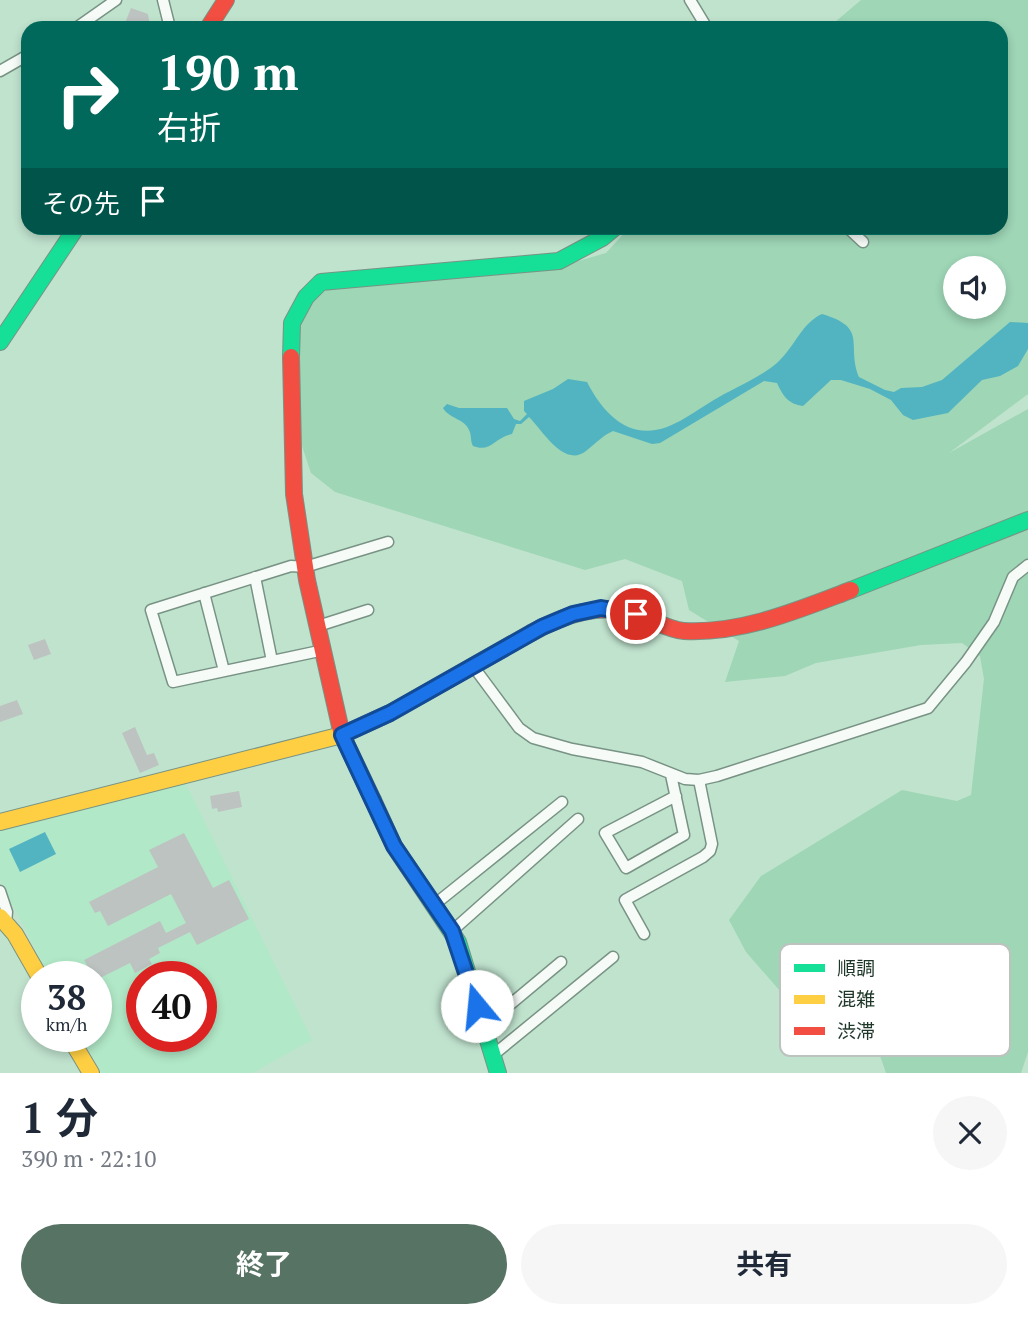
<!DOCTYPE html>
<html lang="ja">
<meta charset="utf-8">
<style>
:root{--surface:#fff;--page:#f6f6f7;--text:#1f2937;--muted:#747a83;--accent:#577363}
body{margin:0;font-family:"PT Serif","Noto Sans JP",serif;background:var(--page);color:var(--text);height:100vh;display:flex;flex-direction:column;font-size:26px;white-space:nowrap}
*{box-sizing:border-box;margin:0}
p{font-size:23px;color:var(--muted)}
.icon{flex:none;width:38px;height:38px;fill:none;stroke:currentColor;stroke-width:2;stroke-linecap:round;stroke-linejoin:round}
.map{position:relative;height:1073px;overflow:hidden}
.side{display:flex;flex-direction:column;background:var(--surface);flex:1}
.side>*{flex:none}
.banner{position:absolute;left:21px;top:21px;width:987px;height:214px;border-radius:21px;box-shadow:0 4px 10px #0003;background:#00695c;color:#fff;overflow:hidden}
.buttons{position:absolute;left:943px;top:256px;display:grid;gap:14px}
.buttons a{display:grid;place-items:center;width:63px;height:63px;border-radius:50%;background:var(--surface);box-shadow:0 4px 10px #0003;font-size:35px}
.speed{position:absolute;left:21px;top:961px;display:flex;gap:14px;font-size:35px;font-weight:700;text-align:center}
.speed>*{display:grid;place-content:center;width:91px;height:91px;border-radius:50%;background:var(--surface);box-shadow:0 4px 10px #0003;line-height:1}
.speed small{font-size:18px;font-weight:400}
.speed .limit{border:10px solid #d22;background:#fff;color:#111}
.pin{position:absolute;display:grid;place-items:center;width:60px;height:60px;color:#fff;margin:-30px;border:4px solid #fff;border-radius:50%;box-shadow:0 2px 7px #0007}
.me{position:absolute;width:77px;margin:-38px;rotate:343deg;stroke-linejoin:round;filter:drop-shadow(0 0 5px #0008)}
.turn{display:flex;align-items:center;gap:24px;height:147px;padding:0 21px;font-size:32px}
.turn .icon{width:91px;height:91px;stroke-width:2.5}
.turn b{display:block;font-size:49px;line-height:60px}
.then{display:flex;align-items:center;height:66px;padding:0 21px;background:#0003;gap:14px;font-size:26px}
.round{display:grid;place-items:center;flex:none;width:74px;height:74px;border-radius:37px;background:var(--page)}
.headline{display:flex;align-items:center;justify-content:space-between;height:119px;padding:0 21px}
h1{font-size:42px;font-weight:700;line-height:52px}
.button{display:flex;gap:14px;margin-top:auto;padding:14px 21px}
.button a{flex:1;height:80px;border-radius:42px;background:var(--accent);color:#fff;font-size:28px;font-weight:700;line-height:80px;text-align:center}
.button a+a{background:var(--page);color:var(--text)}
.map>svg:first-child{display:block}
.built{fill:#b1e8c7;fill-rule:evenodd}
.green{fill:#9ed6b6;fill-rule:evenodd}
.water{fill:#52b3c1}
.building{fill:#bdc3c0}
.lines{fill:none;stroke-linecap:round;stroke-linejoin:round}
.street-casing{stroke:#789384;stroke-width:13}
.fast-casing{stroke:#789384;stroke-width:18}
.slow-casing{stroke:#789384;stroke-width:18}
.jam-casing{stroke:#789384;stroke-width:18}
.street{stroke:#f6fbf8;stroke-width:10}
.fast{stroke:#16e098;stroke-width:16}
.slow{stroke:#ffcf43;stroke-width:16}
.jam{stroke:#f24e42;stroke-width:16}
.route-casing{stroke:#114b97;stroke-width:18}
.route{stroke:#1a73e8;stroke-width:12}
.key{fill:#fff;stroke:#bcc3bf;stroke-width:2}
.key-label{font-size:19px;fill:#1e3729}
</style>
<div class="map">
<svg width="1028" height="1073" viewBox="0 0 1028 1073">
<rect width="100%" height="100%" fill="#c0e3ce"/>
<path class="built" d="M185,782L312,1040L252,1073H102L80,1036H96V976H49L0,880V827ZM142,976H201V1036H142Z"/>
<path class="green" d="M861,0H1028V394L949,453L1028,409V1052L1021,1073H886L877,1047L852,996L831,994L787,999L746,952L729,920L761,876L902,790L957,801L971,795L984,679L980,656L962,643L921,645L816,663L785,676L725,682L739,641L689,610L682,581L625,559L585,570L335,492L311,473L297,431L298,322L316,295L331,288L544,271L606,253L629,228H1001V28H828ZM956,268H994V306H956Z"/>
<path class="water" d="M822,314C869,328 846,344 859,377L885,390L894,392L901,388L922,387L942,380L1010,322L1028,323V349L1018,366L1000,376L982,380L948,413L913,420L903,415L891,400L870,389L841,380H831L803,406C788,404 783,396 777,383L764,381L660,443L652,444L613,431C602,436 596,443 586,451C564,468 543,431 529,417L521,424H516L512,434C495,437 491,453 473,446C470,441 472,435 469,430C465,419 448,418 443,408L447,404L459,408H507L514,419L520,421L527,414L524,411V401L553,389L568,379L587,382C603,413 628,441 667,427C685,420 703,406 719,397C738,386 763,376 779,361C795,346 802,323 822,314Z
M45,832L56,854L20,872L9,849Z"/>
<path class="building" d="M131,8L148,14L150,28H123Z
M45,639L51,654L34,660L28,645Z
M17,700L23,714L0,722V706Z
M135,727L147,755L154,753L159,765L140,773L122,733Z
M239,791L242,807L218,812L217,808L212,809L210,796Z
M184,833L213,888L229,880L249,919L197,945L190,932L158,948L160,953L149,959L152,964L135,973L130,963L96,980L84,960L160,921L166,933L186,923L171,894L108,926L100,911L95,913L89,902L158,867L149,850Z"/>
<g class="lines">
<defs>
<path id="street" d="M163,0L170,28
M690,0L707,28
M76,28L116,0
M0,71L28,55
M848,228L863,242
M255,577L272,661
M204,593L224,671
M318,626L368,610
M324,650L173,682L151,610L291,566L305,567L388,542
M473,666L519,728L533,738L572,749L642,762L685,779L699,780L717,776L928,708L966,662L994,622L1013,577L1028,565
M671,775L684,835L626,868L605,833L676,796
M0,891L7,912L6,923
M434,905L562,802
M452,931L578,819
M644,934L625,900L703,857L710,851L712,844L699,780
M483,1027L561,962
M492,1056L613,957"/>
<path id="fast" d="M0,342L76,228
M291,357L292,323L306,297L321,282L559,261L602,238L614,228
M851,590L1028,520
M373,800L394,846L458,942L498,1073"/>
<path id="slow" d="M0,822L342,735L390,713L531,633
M0,917L15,934L39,976
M69,1036L91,1073"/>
<path id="jam" d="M208,28L226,0
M291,357L294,494L307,580L342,735L373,800
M531,633C566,614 600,602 639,615C653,620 669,630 684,631C742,634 798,610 851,590"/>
</defs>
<use href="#street" class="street-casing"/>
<use href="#fast" class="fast-casing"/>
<use href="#slow" class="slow-casing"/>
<use href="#jam" class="jam-casing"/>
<use href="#street" class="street"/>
<use href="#fast" class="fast"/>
<use href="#slow" class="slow"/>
<use href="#jam" class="jam"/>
</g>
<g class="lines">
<defs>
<path id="route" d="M477,1006L452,931L394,846L342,735L390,713L542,627L573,614L601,608L636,614"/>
</defs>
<use href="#route" class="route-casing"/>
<use href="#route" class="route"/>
</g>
<rect x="780" y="944" width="230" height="112" rx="10" class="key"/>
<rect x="794" y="964" width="31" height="8" fill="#16e098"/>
<rect x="794" y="995" width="31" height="9" fill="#ffcf43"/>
<rect x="794" y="1027" width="31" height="8" fill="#f24e42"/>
<g class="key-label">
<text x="837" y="975">順調</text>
<text x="837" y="1006">混雑</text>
<text x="837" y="1038">渋滞</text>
</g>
</svg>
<div class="buttons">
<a><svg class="icon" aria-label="sound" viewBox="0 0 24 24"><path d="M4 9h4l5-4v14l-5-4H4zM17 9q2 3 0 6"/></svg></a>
</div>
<div class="speed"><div>38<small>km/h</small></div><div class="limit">40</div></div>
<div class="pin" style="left:636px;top:614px;background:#d93025"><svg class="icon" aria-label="arrive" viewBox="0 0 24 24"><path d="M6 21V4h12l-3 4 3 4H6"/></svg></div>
<svg class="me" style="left:477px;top:1006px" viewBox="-20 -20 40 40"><circle r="19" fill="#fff"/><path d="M0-13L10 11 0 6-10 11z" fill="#1a73e8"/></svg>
<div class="banner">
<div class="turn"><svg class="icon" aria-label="right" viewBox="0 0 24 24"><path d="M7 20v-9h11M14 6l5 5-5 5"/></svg><div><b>190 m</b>右折</div></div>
<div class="then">その先<svg class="icon" aria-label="arrive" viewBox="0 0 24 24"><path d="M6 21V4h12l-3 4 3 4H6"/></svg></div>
</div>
</div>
<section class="side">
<div class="headline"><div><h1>1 分</h1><p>390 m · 22:10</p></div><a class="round"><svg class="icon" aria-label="close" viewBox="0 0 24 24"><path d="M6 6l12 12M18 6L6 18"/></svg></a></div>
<div class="button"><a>終了</a><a>共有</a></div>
</section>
